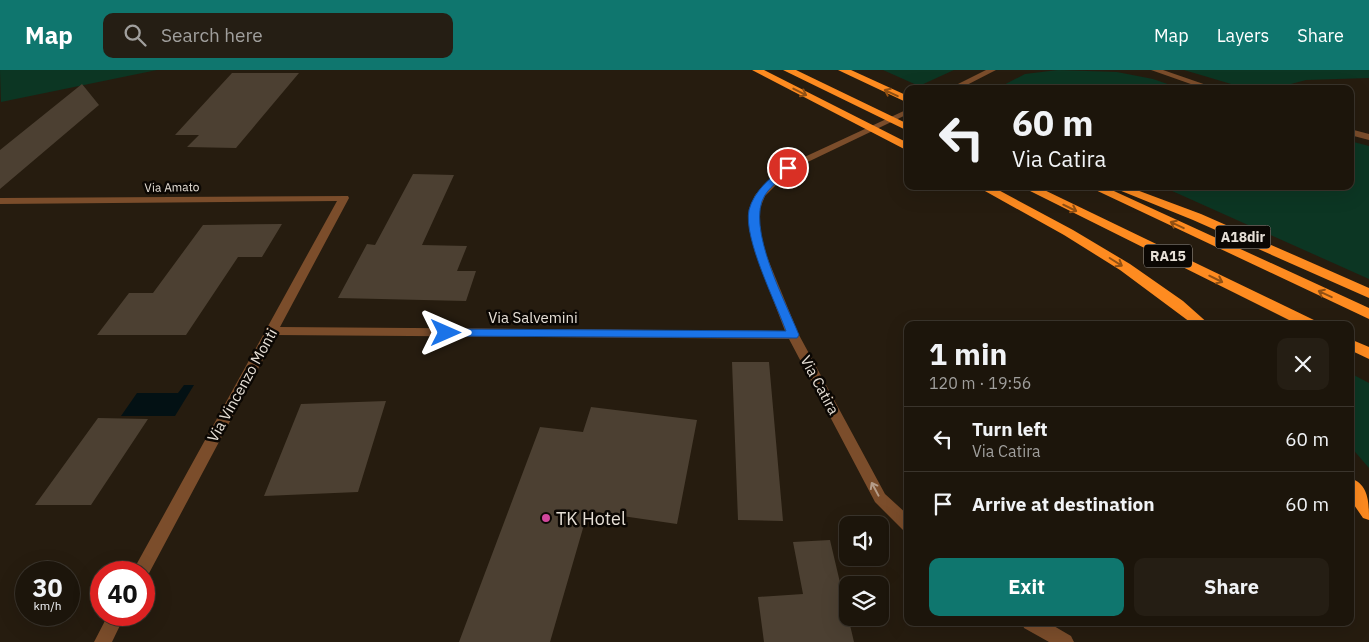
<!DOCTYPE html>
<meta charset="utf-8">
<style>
:root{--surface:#1c150b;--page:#251e14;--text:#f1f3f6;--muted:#a09f9d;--line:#3a342c;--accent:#0f766e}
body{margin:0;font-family:"IBM Plex Sans",sans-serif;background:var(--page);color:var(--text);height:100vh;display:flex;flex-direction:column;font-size:19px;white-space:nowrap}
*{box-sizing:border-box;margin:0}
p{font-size:16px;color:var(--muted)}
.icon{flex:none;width:28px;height:28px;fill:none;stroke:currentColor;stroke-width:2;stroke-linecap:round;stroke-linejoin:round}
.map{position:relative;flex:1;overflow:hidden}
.sheet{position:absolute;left:904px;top:251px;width:450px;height:305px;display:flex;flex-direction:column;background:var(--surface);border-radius:10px;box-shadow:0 5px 20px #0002,0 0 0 1px var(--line)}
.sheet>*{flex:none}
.top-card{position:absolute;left:904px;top:15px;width:450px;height:105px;border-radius:10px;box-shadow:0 5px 20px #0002,0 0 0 1px var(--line);background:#1c150b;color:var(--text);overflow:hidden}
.buttons{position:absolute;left:839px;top:446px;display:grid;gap:10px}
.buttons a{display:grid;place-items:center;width:50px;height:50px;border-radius:10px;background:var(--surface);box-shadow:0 5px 20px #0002,0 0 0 1px var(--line);font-size:25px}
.speed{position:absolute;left:15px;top:491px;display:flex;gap:10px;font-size:25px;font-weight:700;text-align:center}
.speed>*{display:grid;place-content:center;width:65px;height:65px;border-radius:50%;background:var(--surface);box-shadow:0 5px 20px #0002,0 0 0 1px var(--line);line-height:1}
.speed small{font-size:12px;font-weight:400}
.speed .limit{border:8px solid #d22;background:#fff;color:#111}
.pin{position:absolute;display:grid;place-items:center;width:42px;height:42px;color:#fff;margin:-21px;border:2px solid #fff;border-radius:50%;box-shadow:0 1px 5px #0007}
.me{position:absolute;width:55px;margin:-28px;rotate:90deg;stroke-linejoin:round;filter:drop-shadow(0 0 4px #0008)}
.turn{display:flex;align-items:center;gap:18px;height:105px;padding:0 25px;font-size:22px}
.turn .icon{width:65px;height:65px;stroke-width:2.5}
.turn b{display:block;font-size:35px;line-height:42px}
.round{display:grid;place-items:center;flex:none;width:52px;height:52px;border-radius:10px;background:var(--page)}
.headline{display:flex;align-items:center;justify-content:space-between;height:85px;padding:0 25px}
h1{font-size:30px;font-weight:700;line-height:38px}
.button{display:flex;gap:10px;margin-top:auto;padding:10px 25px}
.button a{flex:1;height:58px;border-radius:10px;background:var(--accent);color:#fff;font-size:20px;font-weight:700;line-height:58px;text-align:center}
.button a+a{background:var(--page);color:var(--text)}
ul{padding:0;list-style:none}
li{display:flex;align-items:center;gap:15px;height:65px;padding:0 25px;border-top:1px solid var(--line)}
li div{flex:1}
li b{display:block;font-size:19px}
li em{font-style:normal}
header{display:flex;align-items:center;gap:30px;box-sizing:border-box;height:70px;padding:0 25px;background:var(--accent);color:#fff}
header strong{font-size:24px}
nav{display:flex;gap:28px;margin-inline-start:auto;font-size:18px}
.search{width:350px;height:45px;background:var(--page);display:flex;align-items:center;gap:12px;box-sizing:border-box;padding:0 18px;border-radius:10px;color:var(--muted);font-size:19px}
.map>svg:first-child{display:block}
.green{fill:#0c3623}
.water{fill:#031114}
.building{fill:#4c4032}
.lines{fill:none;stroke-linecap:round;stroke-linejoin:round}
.minor{fill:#7b4d2b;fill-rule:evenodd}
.highway{fill:#fe8b20;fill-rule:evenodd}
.oneway{stroke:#915013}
.oneway2{stroke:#b69d89}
.route{fill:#1a73e8;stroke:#114b97}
.hotel-dot{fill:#d1479c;stroke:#0b0703;stroke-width:2}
.labels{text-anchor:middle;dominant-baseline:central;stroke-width:5;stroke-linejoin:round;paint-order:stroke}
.far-street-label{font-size:12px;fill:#e6dfd6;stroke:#0b0703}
.shield{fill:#0b0703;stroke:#a49e97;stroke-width:1}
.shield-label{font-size:14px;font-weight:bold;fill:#e6dfd6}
.street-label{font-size:15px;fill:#e6dfd6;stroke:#0b0703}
.near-poi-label{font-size:18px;fill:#e6dfd6;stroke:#0b0703;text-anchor:start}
</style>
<header>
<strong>Map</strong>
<div class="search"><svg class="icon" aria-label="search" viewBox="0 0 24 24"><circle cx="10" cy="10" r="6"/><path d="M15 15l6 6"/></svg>Search here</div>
<nav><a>Map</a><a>Layers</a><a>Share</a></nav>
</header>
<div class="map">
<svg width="1369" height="572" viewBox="0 0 1369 572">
<rect width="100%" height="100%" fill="#261c0f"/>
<path class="green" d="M0,0H157L1,32Z
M883,0H954L919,16Z
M1058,0L1117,2L1153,9L1182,19H996L1025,4Z
M1184,0H1369V8L1306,10L1272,19H1248Z
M1350,71L1369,76V209L1161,116H1350Z
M1350,303L1369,313V398L1350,376Z"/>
<path class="water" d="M184,315H194L175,346H121L137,323H178Z"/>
<path class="building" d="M232,3H299L236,78L187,77L199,65H175Z
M82,14L99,35L0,119V80Z
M413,104L454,105L422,175L467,176L457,201H476L466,231L338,228L367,174L375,175Z
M282,154L262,187H238L186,265H97L129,223H153L203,155Z
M732,292H769L783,451L738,450Z
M386,331L358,422L264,426L301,334Z
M591,337L697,350L677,454L588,441L550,572H459L540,357L583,362Z
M98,348L148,349L91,435H35Z
M830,470L854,572H764L758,527L803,524L793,472Z"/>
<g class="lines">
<path class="minor" d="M986,0H996L959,19H948Z
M1151,0H1163L1218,19H1205Z
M908,39V44L791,100L765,126L759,141V159L765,182L799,265L885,424L908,445V462L903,460L875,432L789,269L276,265L147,507L144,508V502H133L135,497L337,131L0,134V128L348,126L349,128L280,257L785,261L755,182L749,159V141L755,125L785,96Z
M1350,59L1369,64V70L1350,65Z
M108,545H125L112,572H94Z
M1022,552H1047L1071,566L1074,572H1049L1024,558Z"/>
<path class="highway" d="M752,0H764L908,73V81Z
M783,0H796L908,54V61Z
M838,0H851L908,26V33Z
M976,116H991L1073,160L1130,194L1183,231L1210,255H1194L1120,200L1064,165Z
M1020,116H1036L1316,251L1318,255H1299Z
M1087,116H1103L1369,238V249Z
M1109,116H1126L1201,144L1369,218V228L1193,150Z
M1350,269L1369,277V289L1350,280Z
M1350,408C1369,414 1369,433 1369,450L1363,448L1350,429Z"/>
</g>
<defs><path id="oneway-shaft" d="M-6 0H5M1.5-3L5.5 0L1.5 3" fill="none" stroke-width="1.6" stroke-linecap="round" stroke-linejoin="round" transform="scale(1.25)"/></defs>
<g class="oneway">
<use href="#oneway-shaft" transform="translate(800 22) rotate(27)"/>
<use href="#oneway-shaft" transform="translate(891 23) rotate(-155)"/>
<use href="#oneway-shaft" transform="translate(1070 138) rotate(26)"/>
<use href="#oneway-shaft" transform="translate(1177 155) rotate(-155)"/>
<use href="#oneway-shaft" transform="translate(1116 192) rotate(32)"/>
<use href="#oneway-shaft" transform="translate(1216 209) rotate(26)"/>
<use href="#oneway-shaft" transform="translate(1325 224) rotate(-155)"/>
</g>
<use class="oneway2" href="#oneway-shaft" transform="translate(875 419) rotate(-118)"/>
<path class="route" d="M785,96L792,98C784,108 772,114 765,125C745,156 786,233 799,265L797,268L446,266L440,263L446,259L786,261C776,233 743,168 749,140C754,121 770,108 785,96Z"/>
<circle class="hotel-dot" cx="546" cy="448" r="5"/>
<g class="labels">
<g class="far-street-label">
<text transform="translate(172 117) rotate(-1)">Via Amato</text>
</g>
<g class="shield">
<rect x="1215.5" y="155.5" width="55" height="23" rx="4"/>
<rect x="1144" y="174.5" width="48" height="23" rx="4"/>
</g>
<g class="shield-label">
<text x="1243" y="167">A18dir</text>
<text x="1168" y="186">RA15</text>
</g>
<g class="street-label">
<text x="533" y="247">Via Salvemini</text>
<text transform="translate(242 315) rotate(-61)">Via Vincenzo Monti</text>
<text transform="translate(820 315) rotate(62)">Via Catira</text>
</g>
<g class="near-poi-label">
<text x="556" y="448">TK Hotel</text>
</g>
</g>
</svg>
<div class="buttons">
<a><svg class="icon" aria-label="sound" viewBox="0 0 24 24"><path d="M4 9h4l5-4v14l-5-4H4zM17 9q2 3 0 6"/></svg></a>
<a><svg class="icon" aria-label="layers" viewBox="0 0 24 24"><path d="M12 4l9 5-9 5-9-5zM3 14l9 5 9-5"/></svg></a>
</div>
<div class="speed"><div>30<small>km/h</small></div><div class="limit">40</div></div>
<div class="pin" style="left:788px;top:98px;background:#d93025"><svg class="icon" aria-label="arrive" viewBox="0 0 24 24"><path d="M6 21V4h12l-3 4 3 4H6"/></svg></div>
<svg class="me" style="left:446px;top:263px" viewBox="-20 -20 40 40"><path d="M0-17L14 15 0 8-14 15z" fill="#1a73e8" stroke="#fff" stroke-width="4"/></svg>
<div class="top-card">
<div class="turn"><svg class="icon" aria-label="left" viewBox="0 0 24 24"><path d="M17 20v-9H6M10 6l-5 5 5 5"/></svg><div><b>60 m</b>Via Catira</div></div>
</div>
<section class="sheet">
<div class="headline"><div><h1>1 min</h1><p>120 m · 19:56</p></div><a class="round"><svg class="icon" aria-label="close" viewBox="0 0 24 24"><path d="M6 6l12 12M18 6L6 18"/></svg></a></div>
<ul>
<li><svg class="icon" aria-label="left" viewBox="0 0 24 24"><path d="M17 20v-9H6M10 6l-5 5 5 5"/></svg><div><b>Turn left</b><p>Via Catira</p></div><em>60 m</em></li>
<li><svg class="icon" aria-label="arrive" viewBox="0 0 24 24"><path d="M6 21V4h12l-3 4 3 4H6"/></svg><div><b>Arrive at destination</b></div><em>60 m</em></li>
</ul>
<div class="button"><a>Exit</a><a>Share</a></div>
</section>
</div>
